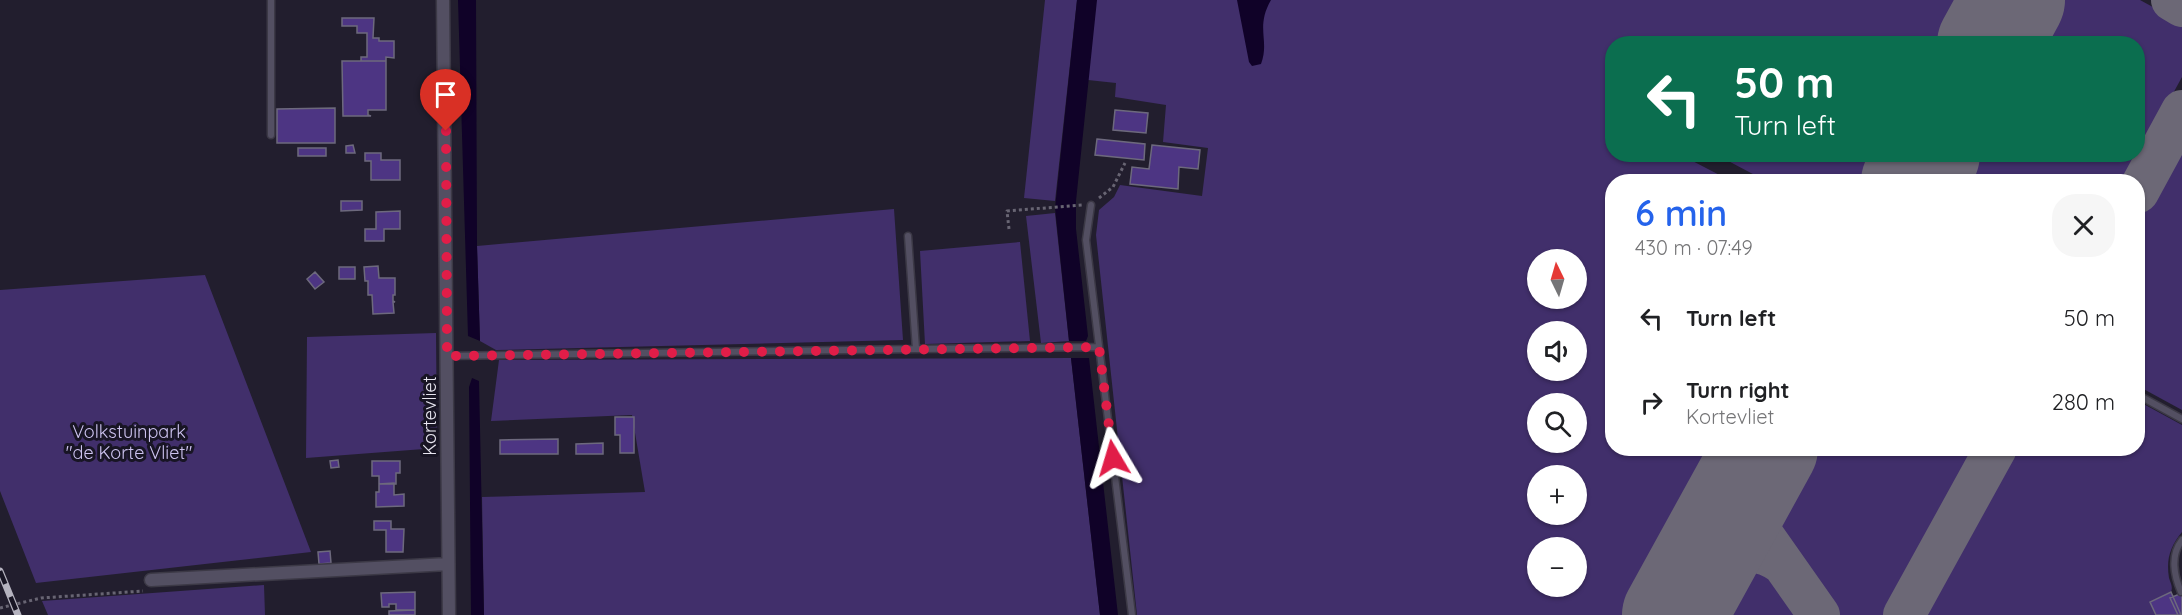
<!DOCTYPE html>
<meta charset="utf-8">
<style>
:root{--surface:#fff;--page:#f6f6f6;--text:#202124;--muted:#757577;--accent:#2563eb}
body{margin:0;font-family:Quicksand,sans-serif;background:var(--page);color:var(--text);height:100vh;display:flex;flex-direction:column;font-size:22px;white-space:nowrap}
*{box-sizing:border-box;margin:0}
p{font-size:20px;color:var(--muted)}
.icon{flex:none;width:33px;height:33px;fill:none;stroke:currentColor;stroke-width:2;stroke-linecap:round;stroke-linejoin:round}
.map{position:relative;flex:1;overflow:hidden}
.sheet{position:absolute;left:1605px;top:174px;width:540px;height:282px;display:flex;flex-direction:column;background:var(--surface);border-radius:24px;box-shadow:0 2px 4px #0004}
.sheet>*{flex:none}
.hud{position:absolute;left:1605px;top:36px;width:540px;height:126px;border-radius:24px;box-shadow:0 2px 4px #0004;background:#0b6e4f;color:#fff;overflow:hidden}
.needle{width:39px;rotate:355deg}
.buttons{position:absolute;left:1527px;top:249px;display:grid;gap:12px}
.buttons a{display:grid;place-items:center;width:60px;height:60px;border-radius:50%;background:var(--surface);box-shadow:0 2px 4px #0004;font-size:30px}
.pin{position:absolute;display:grid;place-items:center;width:51px;height:51px;color:#fff;margin:-62px -26px;border-radius:50% 50% 50% 0;rotate:-45deg;box-shadow:0 0 6px #0007}
.pin .icon{rotate:45deg}
.me{position:absolute;width:66px;margin:-33px;rotate:353deg;stroke-linejoin:round;filter:drop-shadow(0 0 4px #0008)}
.turn{display:flex;align-items:center;gap:21px;height:126px;padding:0 30px;font-size:27px}
.turn .icon{width:78px;height:78px;stroke-width:2.5}
.turn b{display:block;font-size:42px;line-height:51px}
.round{display:grid;place-items:center;flex:none;width:63px;height:63px;border-radius:24px;background:var(--page)}
.summary{display:flex;align-items:center;justify-content:space-between;height:102px;padding:0 30px}
h1{font-size:36px;font-weight:600;line-height:45px;color:var(--accent)}
ul{padding:0;list-style:none}
li{display:flex;align-items:center;gap:18px;height:84px;padding:0 30px}
li div{flex:1}
li b{display:block;font-size:22px}
li em{font-style:normal}
.map>svg:first-child{display:block}
.green{fill:#412f6b;fill-rule:evenodd}
.water{fill:#100228}
.lines{fill:none;stroke-linecap:round;stroke-linejoin:round}
.taxiway{stroke:#6c6876;stroke-width:42}
.runway{stroke:#6c6876;stroke-width:104}
.building{fill:#4d3583;stroke:#6d697d;stroke-width:1.5}
.service-casing{stroke:#3c3946;stroke-width:9}
.minor-casing{stroke:#3c3946;stroke-width:15}
.path{stroke:#686573;stroke-width:3;stroke-dasharray:3 3;stroke-linecap:butt}
.service{stroke:#534f62;stroke-width:6}
.minor{stroke:#534f62;stroke-width:12}
.rail-casing{stroke:#b5b3bf;stroke-width:7}
.rail{stroke:#181524;stroke-width:4.5;stroke-dasharray:14;stroke-linecap:butt}
.route{stroke:#e11d48;stroke-width:10;stroke-dasharray:0 18}
.labels{text-anchor:middle;dominant-baseline:central;stroke-width:6;stroke-linejoin:round;paint-order:stroke}
.street-label{font-size:18px;fill:#e8e6f1;stroke:#181524}
.park-label{font-size:18px;fill:#cdc3f0;stroke:#181524}
</style>
<div class="map">
<svg width="2182" height="615" viewBox="0 0 2182 615">
<rect width="100%" height="100%" fill="#221e2e"/>
<path class="green" d="M1045,0H1077L1055,201L1024,198Z
M1088,0H1972L1948,43L1612,44V154L1681,155L1731,181L1612,182V448L1725,449L1633,615H1137L1096,235L1099,210L1114,197L1120,185L1202,196L1208,148L1163,142L1166,105L1115,97L1116,83L1088,80ZM1538,260H1576V298H1538ZM1538,332H1576V370H1538ZM1538,404H1576V442H1538ZM1538,476H1576V514H1538ZM1538,548H1576V586H1538Z
M2059,0H2140L2182,23V77L2125,181H1957L1972,155L2138,154V44L2035,43Z
M2182,139V410L2138,386V220Z
M1717,155H1888L1873,182L1766,181Z
M894,209L903,340L496,350L480,341L477,246Z
M1055,213L1069,341L1041,343L1026,216Z
M1020,242L1030,341L925,344L920,251Z
M205,275L311,552L36,583L0,491V290Z
M436,333L437,448L306,458L307,337Z
M1071,358L1100,615H484L482,497L645,492L632,415L491,421L499,360Z
M2138,401L2182,425V532C2170,547 2166,559 2169,578C2171,584 2173,587 2171,592L2150,602L2156,615H1919L2010,449L2138,448Z
M1809,448L1980,449L1887,615H1836L1782,539L1775,524V508Z
M1756,572L1774,578L1802,615H1717C1727,597 1736,580 1756,572Z
M264,585L265,615H48L42,601Z"/>
<path class="water" d="M458,0H476L477,246L480,341L468,336Z
M1077,0H1097L1076,201V229L1088,336L1086,341H1069L1055,208Z
M1237,0H1271C1255,28 1270,40 1261,64L1252,66L1249,62Z
M1071,358H1089L1118,615H1100Z
M472,378L479,381L484,615H471L469,387Z"/>
<g class="lines">
<path class="taxiway" d="M2172,0L2182,6
M2138,192L2182,111
M1756,466C1748,491 1747,503 1757,527L1819,615
M1693,580C1717,553 1752,540 1783,564
M1904,615L1996,448"/>
<path class="runway" d="M1989,44L2013,0
M1913,182L1928,154
M1674,615L1766,448"/>
</g>
<path class="building" d="M342,18H374L373,38H379V41H394V58L386,57V61H361V57H367V33H357V26H342Z
M342,61H386V110H368V115L371,116H343Z
M335,108V143H277V109Z
M1115,110L1148,113L1146,133L1113,130Z
M1097,139L1145,144L1144,160L1095,155Z
M353,145L355,153H346V146Z
M1152,145L1200,150L1198,169L1179,167L1178,189L1130,184L1132,167L1149,169Z
M298,148H326V156H298Z
M365,153H381V160H400V180H371V161H365Z
M341,201H362V210L341,211Z
M400,211V229H384V241H365V229H376V212Z
M378,266L379,278H395V295H393V301L395,302H393L394,313L373,314L372,295H368V281H365L364,267Z
M339,267H355V279H339Z
M315,272L324,282L315,289L307,279Z
M615,417H634V453H620V435H615Z
M558,439V454H500V440Z
M603,443V454H576V444Z
M338,460L339,467L331,468L330,461Z
M372,461H400V473H396V484H379V476H372Z
M394,483V495L404,494V506L376,507V492H379V484Z
M374,521H391V529H404L403,552H386V530H374Z
M330,551L331,563L319,564L318,552Z
M415,592V610H396V604H389V607H382L381,593Z
M2171,592L2181,615H2156L2150,602Z
M2182,593V615H2178L2170,598Z
M415,610V615H389V611Z"/>
<g class="lines">
<defs>
<path id="service" d="M271,0V135
M1091,205L1086,240L1132,615
M916,349L1099,347
M447,356L916,349L908,236
M2138,395L2182,419
M2181,592C2174,576 2170,555 2182,540"/>
<path id="minor" d="M443,0L449,615
M151,580L448,564"/>
</defs>
<use href="#service" class="service-casing"/>
<use href="#minor" class="minor-casing"/>
<path class="path" d="M1099,198L1113,187L1125,163
M1009,229L1007,211L1082,205
M0,608L41,598L143,591"/>
<use href="#service" class="service"/>
<use href="#minor" class="minor"/>
<defs>
<path id="rail" d="M0,571L18,615"/>
</defs>
<use href="#rail" class="rail-casing"/>
<use href="#rail" class="rail"/>
</g>
<g class="lines">
<path class="route" d="M446,131L447,356L1099,347L1113,458"/>
</g>
<g class="labels">
<g class="street-label">
<text transform="translate(429 416) rotate(-90)">Kortevliet</text>
</g>
<g class="park-label">
<text x="129" y="431">Volkstuinpark<tspan x="129" dy="21">"de Korte Vliet"</tspan></text>
</g>
</g>
</svg>
<div class="buttons">
<a><svg class="needle" viewBox="-14 -14 28 28"><path d="M0-13l5 13h-10z" fill="#e53935"/><path d="M0 13l5-13h-10z" fill="#757577"/></svg></a>
<a><svg class="icon" aria-label="sound" viewBox="0 0 24 24"><path d="M4 9h4l5-4v14l-5-4H4zM17 9q2 3 0 6"/></svg></a>
<a><svg class="icon" aria-label="search" viewBox="0 0 24 24"><circle cx="10" cy="10" r="6"/><path d="M15 15l6 6"/></svg></a>
<a>+</a>
<a>−</a>
</div>
<div class="pin" style="left:446px;top:131px;background:#d93025"><svg class="icon" aria-label="arrive" viewBox="0 0 24 24"><path d="M6 21V4h12l-3 4 3 4H6"/></svg></div>
<svg class="me" style="left:1113px;top:458px" viewBox="-20 -20 40 40"><path d="M0-17L14 15 0 8-14 15z" fill="#e11d48" stroke="#fff" stroke-width="4"/></svg>
<div class="hud">
<div class="turn"><svg class="icon" aria-label="left" viewBox="0 0 24 24"><path d="M17 20v-9H6M10 6l-5 5 5 5"/></svg><div><b>50 m</b>Turn left</div></div>
</div>
<section class="sheet">
<div class="summary"><div><h1>6 min</h1><p>430 m · 07:49</p></div><a class="round"><svg class="icon" aria-label="close" viewBox="0 0 24 24"><path d="M6 6l12 12M18 6L6 18"/></svg></a></div>
<ul>
<li><svg class="icon" aria-label="left" viewBox="0 0 24 24"><path d="M17 20v-9H6M10 6l-5 5 5 5"/></svg><div><b>Turn left</b></div><em>50 m</em></li>
<li><svg class="icon" aria-label="right" viewBox="0 0 24 24"><path d="M7 20v-9h11M14 6l5 5-5 5"/></svg><div><b>Turn right</b><p>Kortevliet</p></div><em>280 m</em></li>
</ul>
</section>
</div>
